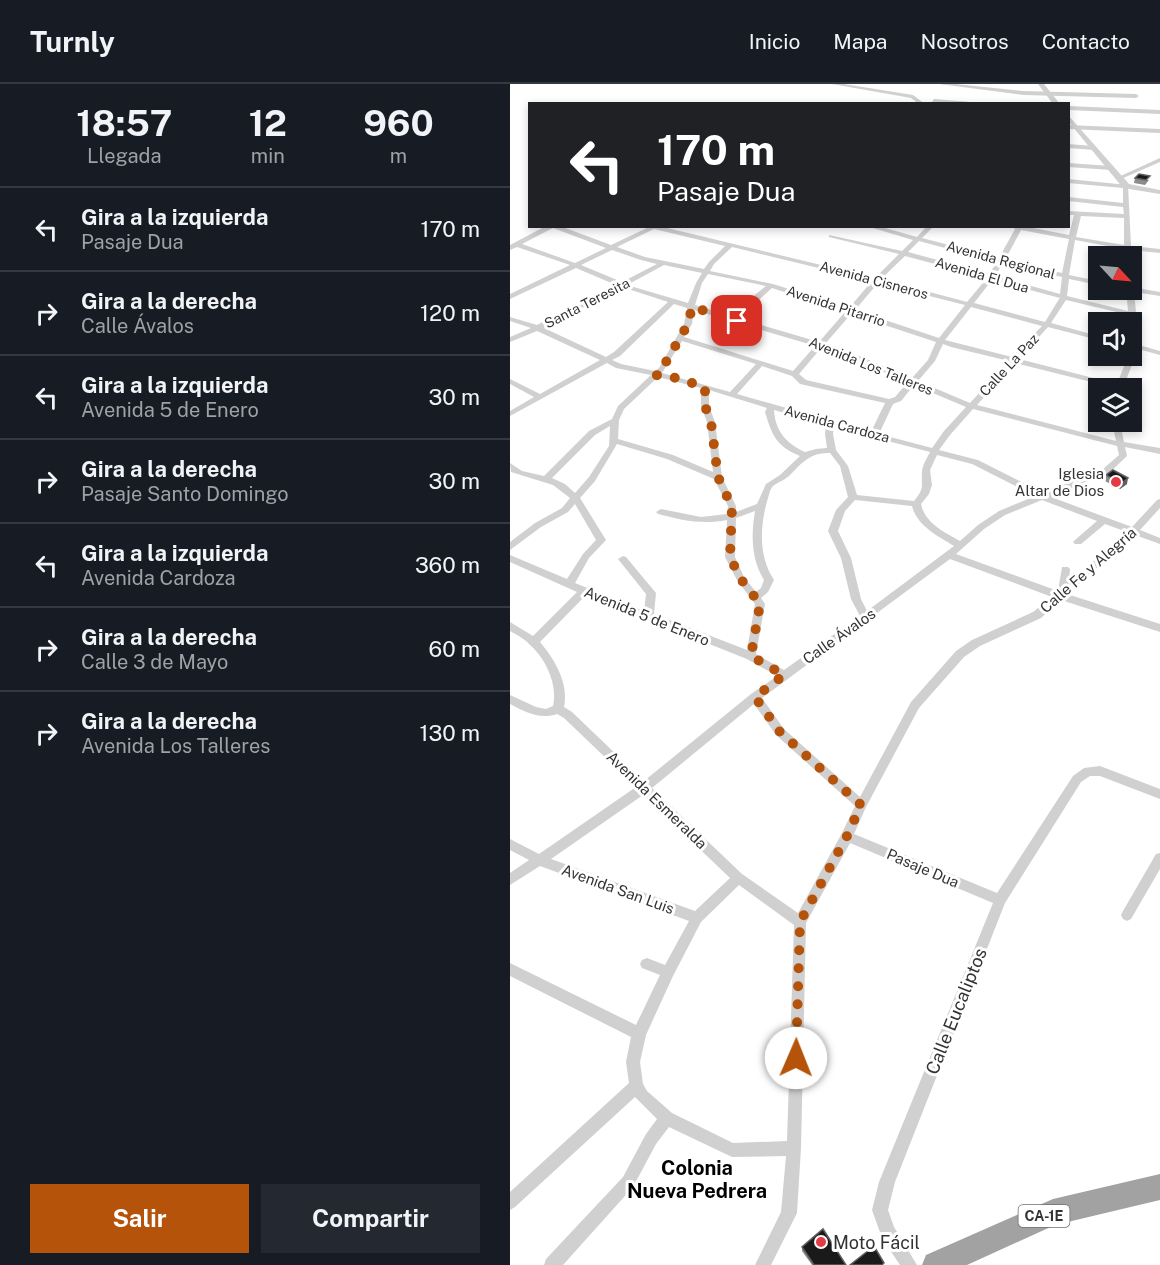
<!DOCTYPE html>
<html lang="es">
<meta charset="utf-8">
<style>
:root{--surface:#171b24;--page:#242831;--text:#f1f3f6;--muted:#9ea1a6;--line:#363941;--accent:#b45309}
body{margin:0;font-family:"Public Sans",sans-serif;background:var(--page);color:var(--text);height:100vh;display:flex;flex-direction:column;font-size:22px;white-space:nowrap}
*{box-sizing:border-box;margin:0}
p{font-size:20px;color:var(--muted)}
.icon{flex:none;width:33px;height:33px;fill:none;stroke:currentColor;stroke-width:2;stroke-linecap:round;stroke-linejoin:round}
.map{position:relative;flex:1;overflow:hidden}
.panel{display:flex;flex-direction:column;background:var(--surface);width:510px}
.panel>*{flex:none}
.top-card{position:absolute;left:18px;top:18px;width:542px;height:126px;border-radius:0px;box-shadow:0 3px 9px #0003;background:#202124;color:#fff;overflow:hidden}
.needle{width:39px;rotate:116deg}
.fabs{position:absolute;left:578px;top:162px;display:grid;gap:12px}
.fabs a{display:grid;place-items:center;width:54px;height:54px;border-radius:0px;background:var(--surface);box-shadow:0 3px 9px #0003;font-size:30px}
.pin{position:absolute;display:grid;place-items:center;width:51px;height:51px;color:#fff;margin:-26px;border-radius:12px;box-shadow:0 3px 9px #0006}
.me{position:absolute;width:66px;margin:-33px;rotate:1deg;stroke-linejoin:round;filter:drop-shadow(0 0 4px #0008)}
.turn{display:flex;align-items:center;gap:21px;height:126px;padding:0 30px;font-size:27px}
.turn .icon{width:78px;height:78px;stroke-width:2.5}
.turn b{display:block;font-size:42px;line-height:51px}
.eta{display:flex;justify-content:space-evenly;align-items:center;height:102px;text-align:center}
.eta b{font-size:36px;font-weight:700;line-height:42px}
.primary-button{display:flex;gap:12px;margin-top:auto;padding:12px 30px}
.primary-button a{flex:1;height:69px;border-radius:0px;background:var(--accent);color:#fff;font-size:24px;font-weight:700;line-height:69px;text-align:center}
.primary-button a+a{background:var(--page);color:var(--text)}
ul{padding:0;list-style:none}
li{display:flex;align-items:center;gap:18px;height:84px;padding:0 30px;border-top:2px solid var(--line)}
li div{flex:1}
li b{display:block;font-size:22px}
li em{font-style:normal}
header{display:flex;align-items:center;gap:36px;box-sizing:border-box;height:84px;padding:0 30px;background:var(--surface);border-bottom:2px solid var(--line)}
header strong{font-size:28px}
nav{display:flex;gap:33px;margin-inline-start:auto;font-size:21px}
main{display:flex;flex:1;min-height:0}
.map>svg:first-child{display:block}
.lines{fill:none;stroke-linecap:round;stroke-linejoin:round}
.minor{fill:#d0d0d0;fill-rule:evenodd}
.tertiary{fill:#d0d0d0;fill-rule:evenodd}
.trunk{fill:#a2a2a2;fill-rule:evenodd}
.wall{fill:#8c8c8c}
.shaded-wall{fill:#5f5f5f}
.building{fill:#1a1a1a;stroke:#5f5f5f;stroke-width:1.5}
.route{stroke:#b45309;stroke-width:10;stroke-dasharray:0 18}
.poi-dot{fill:#e63946;stroke:#fff;stroke-width:2}
.labels{text-anchor:middle;dominant-baseline:central;stroke-width:6;stroke-linejoin:round;paint-order:stroke}
.far-street-label{font-size:14px;fill:#333;stroke:#fff}
.shield{fill:#fff;stroke:#707070;stroke-width:1.5}
.shield-label{font-size:14px;font-weight:bold;fill:#333}
.poi-label{font-size:15px;fill:#333;stroke:#fff;text-anchor:end}
.street-label{font-size:15px;fill:#333;stroke:#fff}
.near-street-label{font-size:18px;fill:#333;stroke:#fff}
.near-poi-label{font-size:18px;fill:#333;stroke:#fff;text-anchor:start}
.near-neighbourhood-label{font-size:20px;font-weight:bold;fill:#000;stroke:#fff}
</style>
<header>
<strong>Turnly</strong>
<nav><a>Inicio</a><a>Mapa</a><a>Nosotros</a><a>Contacto</a></nav>
</header>
<main>
<section class="panel">
<div class="eta">
<div><b>18:57</b><p>Llegada</p></div>
<div><b>12</b><p>min</p></div>
<div><b>960</b><p>m</p></div>
</div>
<ul>
<li><svg class="icon" aria-label="left" viewBox="0 0 24 24"><path d="M17 20v-9H6M10 6l-5 5 5 5"/></svg><div><b>Gira a la izquierda</b><p>Pasaje Dua</p></div><em>170 m</em></li>
<li><svg class="icon" aria-label="right" viewBox="0 0 24 24"><path d="M7 20v-9h11M14 6l5 5-5 5"/></svg><div><b>Gira a la derecha</b><p>Calle Ávalos</p></div><em>120 m</em></li>
<li><svg class="icon" aria-label="left" viewBox="0 0 24 24"><path d="M17 20v-9H6M10 6l-5 5 5 5"/></svg><div><b>Gira a la izquierda</b><p>Avenida 5 de Enero</p></div><em>30 m</em></li>
<li><svg class="icon" aria-label="right" viewBox="0 0 24 24"><path d="M7 20v-9h11M14 6l5 5-5 5"/></svg><div><b>Gira a la derecha</b><p>Pasaje Santo Domingo</p></div><em>30 m</em></li>
<li><svg class="icon" aria-label="left" viewBox="0 0 24 24"><path d="M17 20v-9H6M10 6l-5 5 5 5"/></svg><div><b>Gira a la izquierda</b><p>Avenida Cardoza</p></div><em>360 m</em></li>
<li><svg class="icon" aria-label="right" viewBox="0 0 24 24"><path d="M7 20v-9h11M14 6l5 5-5 5"/></svg><div><b>Gira a la derecha</b><p>Calle 3 de Mayo</p></div><em>60 m</em></li>
<li><svg class="icon" aria-label="right" viewBox="0 0 24 24"><path d="M7 20v-9h11M14 6l5 5-5 5"/></svg><div><b>Gira a la derecha</b><p>Avenida Los Talleres</p></div><em>130 m</em></li>
</ul>
<div class="primary-button"><a>Salir</a><a>Compartir</a></div>
</section>
<div class="map">
<svg width="650" height="1181" viewBox="0 0 650 1181">
<rect width="100%" height="100%" fill="#fff"/>
<g class="lines">
<path class="minor" d="M322,0H334L403,11L415,20H409L401,14Z
M429,0H446L513,7L626,10L629,12L626,14L513,11Z
M424,15L461,18L463,20L422,18Z
M558,22L650,26V30L558,26Z
M558,41L650,45V49L558,45Z
M558,60L584,62L587,64L584,66L558,64Z
M650,74V78L611,95L606,94Z
M558,79L601,82L604,84L601,86L558,83Z
M558,95L618,101L621,162L650,165V169L621,166V173L615,172L614,165L565,156L559,191L588,197V201L559,195L557,212L618,227L616,206H621V203L650,208V212L624,208L626,228L628,230L626,232L629,261L650,267V271L628,265L613,304H605L505,279L467,321L606,357L602,338H610L614,358L650,364V370L615,363L617,372L599,389L541,413L622,443L647,416L650,415V424L630,446L650,454V460L625,451L557,510L650,540V548L551,516L531,534L470,562L454,573L409,624L356,723L344,750L487,809L563,692L574,684L590,682L650,705V715L590,692H580L571,698L495,819L385,1098L378,1126L384,1143L407,1181H390L372,1154L362,1126L369,1098L483,819L340,759L296,839L291,1064L287,1129L261,1181H245L271,1128L276,1072L222,1073L159,1043L146,1060L123,1103L53,1181H34L36,1175L113,1093L136,1050L147,1035L125,1013L5,1123L0,1126V1108L119,999L116,978L121,953L0,892V879L126,941L150,891L132,884L130,880L132,876L137,874L155,881L179,837L30,782L0,801V789L19,776L0,766V755L29,770L126,703L54,634L47,630C30,636 15,628 0,620V611L26,623L36,625L43,622C48,601 36,575 20,561C15,555 7,551 0,547V538L23,552L67,508L0,478V471L57,495L73,470L86,456L65,420L58,428L31,443L0,466V458L25,439L52,424L60,414L43,401L1,388L0,379L12,387L34,392L79,347L102,335L108,322L141,291L106,284L97,279L0,332V327L24,313L0,300V295L30,310L90,276L27,247L0,258V253L21,244L0,237V233L27,241L106,201L66,184L0,215V210L60,181L7,163L0,166V161L36,142H50L101,161L137,144L135,142H149L365,194L389,170L319,153V151L392,167L403,156L356,142H368L407,153L417,142H424L412,154L489,174L505,145L502,142H513L559,151L564,131H558V127L614,130L613,123L558,117V113L613,119V104L558,99ZM571,132L614,134V161L566,153ZM43,144L96,164L65,179L12,160ZM144,145L215,162L199,178L194,185L135,173L107,163ZM511,146L559,155L552,189L495,176ZM409,157L487,178L479,190L398,168ZM222,163L362,197L339,224L263,200L200,187L204,180ZM102,166L131,176L147,180L112,198L71,181ZM395,172L477,194L457,218L371,195ZM493,179L552,193L550,210L485,192ZM154,181L192,189L186,199L178,219L117,201ZM198,190L256,202L236,218L225,233L185,221L192,199ZM482,196L550,214L549,215L535,238L464,219ZM368,199L455,221L429,254L345,226ZM112,203L158,218L104,268L96,273L34,244ZM262,204L335,228L309,258L231,235L242,222ZM556,216L619,231V238H621V272H618L607,300L509,275L538,243L588,256V252L541,239ZM164,220L177,224L174,240L149,284L145,287L111,280L102,276L110,272ZM461,223L532,242L502,273L435,256ZM184,226L292,258L305,262L283,287L174,253L182,240ZM341,230L426,258L418,276L402,294L347,271L315,260ZM172,257L246,280L220,308L152,289ZM433,260L441,263L499,277L460,319L408,297L425,277ZM311,264L341,275L398,298L385,313L379,315L296,296L289,290ZM252,282L282,292L290,300L375,319L361,348L227,310ZM148,293L191,304V322L197,338L203,388L163,371L108,355L109,336L114,325ZM404,301L456,323L434,347L422,364L369,350L383,320L391,317ZM199,306L257,324L255,328C262,351 266,362 290,372L270,391L256,400L247,420L226,428V422L212,393L205,338L199,322ZM463,325L607,362L609,371L593,385L533,409L468,376L429,366L440,351ZM264,326L316,341L315,350L317,364L306,365L295,368C277,360 265,347 264,326ZM100,342L99,362L79,393L65,409L55,400L42,394L85,351ZM324,343L420,368C417,374 412,382 412,388C411,403 415,404 404,417L347,411L338,382L326,366L323,350ZM107,360L157,375L204,395L218,422L217,430L191,433L151,425L146,428L148,430C171,436 193,441 217,436L215,473L227,496L245,520L237,566L144,530L146,509L116,473L113,472L108,475L136,510L134,527L65,499L79,474L96,456L70,414L85,397ZM320,369L330,382L338,413L326,426L318,447L331,474L341,515L350,532L274,586L246,570L255,520L251,514L258,508L264,496C249,473 250,446 256,421C258,415 259,408 262,403C267,398 276,396 281,390C293,377 302,368 320,369ZM427,371L462,380L525,412L489,427L468,441L450,457C434,448 415,439 411,420L419,410L422,401L420,386ZM345,416L402,422C407,442 428,452 444,462L357,527L351,515L341,474L328,447L335,427ZM532,416L587,437L565,456L563,458L565,460H571L595,440L617,448L559,498L560,485L558,483H552L548,507L446,470L474,445L495,431ZM245,427C241,451 241,475 254,496L251,504L246,508L234,493L225,473L226,434ZM440,475L542,513L523,528L462,556L446,567L401,618L350,713L274,645L252,614ZM76,511L237,575L267,592L241,610L134,697L62,628L54,623C59,599 45,576 30,558ZM244,620L266,651L345,722L332,749L288,829L232,790L142,704ZM133,711L220,794L185,827L41,775ZM229,801L284,841L277,1057L223,1059L162,1029L137,1007L133,1000L130,978L136,951L163,892L191,838Z
M650,769V785L621,835L617,837L613,835L611,831L613,827L646,770Z"/>
<path class="tertiary" d="M528,0H534L550,20H543Z
M558,31L619,100L650,106V110L613,104L558,37Z"/>
<path class="trunk" d="M650,1090V1116L545,1141L457,1181H412L416,1171L543,1115Z"/>
</g>
<path class="wall" d="M625,94L639,96L635,101L624,99Z
M596,391L617,400L610,405L595,397Z
M292,1163L336,1181H302L292,1167Z"/>
<path class="shaded-wall" d="M618,394L617,400L610,405L611,400Z"/>
<path class="building" d="M629,90L640,92L636,96L625,94Z
M603,386L618,394L611,400L596,391Z
M313,1145L336,1181H304L292,1163Z
M364,1162L374,1179L372,1181H340Z"/>
<g class="lines">
<path class="route" d="M227,237L182,223L178,240L152,285L146,291L166,294L195,303V322L201,338L208,393L222,423L220,473L230,494L250,520L241,572L274,591L245,613L270,648L351,721L337,752L290,838L286,974"/>
</g>
<g class="poi-dot">
<circle cx="606" cy="398" r="6"/>
<circle cx="311" cy="1158" r="6"/>
</g>
<g class="labels">
<g class="far-street-label">
<text transform="translate(491 176) rotate(15)">Avenida Regional</text>
<text transform="translate(472 191) rotate(16)">Avenida El Dua</text>
<text transform="translate(364 196) rotate(15)">Avenida Cisneros</text>
<text transform="translate(77 219) rotate(-27)">Santa Teresita</text>
<text transform="translate(326 222) rotate(18)">Avenida Pitarrio</text>
<text transform="translate(499 281) rotate(-47)">Calle La Paz</text>
<text transform="translate(361 282) rotate(22)">Avenida Los Talleres</text>
<text transform="translate(327 340) rotate(15)">Avenida Cardoza</text>
</g>
<rect class="shield" x="508.5" y="1121" width="51" height="22" rx="4.5"/>
<g class="shield-label">
<text x="534" y="1132">CA-1E</text>
</g>
<g class="poi-label">
<text x="594" y="389">Iglesia<tspan x="594" dy="17">Altar de Dios</tspan></text>
</g>
<g class="street-label">
<text transform="translate(578 486) rotate(-41)">Calle Fe y Alegría</text>
<text transform="translate(137 532) rotate(22)">Avenida 5 de Enero</text>
<text transform="translate(329 552) rotate(-35)">Calle Ávalos</text>
<text transform="translate(147 716) rotate(44)">Avenida Esmeralda</text>
<text transform="translate(413 784) rotate(23)">Pasaje Dua</text>
<text transform="translate(108 805) rotate(20)">Avenida San Luis</text>
</g>
<g class="near-street-label">
<text transform="translate(446 927) rotate(-68)">Calle Eucaliptos</text>
</g>
<g class="near-poi-label">
<text x="323" y="1158">Moto Fácil</text>
</g>
<g class="near-neighbourhood-label">
<text x="187" y="1084">Colonia<tspan x="187" dy="23">Nueva Pedrera</tspan></text>
</g>
</g>
</svg>
<div class="fabs">
<a><svg class="needle" viewBox="-14 -14 28 28"><path d="M0-13l5 13h-10z" fill="#e53935"/><path d="M0 13l5-13h-10z" fill="#9ea1a6"/></svg></a>
<a><svg class="icon" aria-label="sound" viewBox="0 0 24 24"><path d="M4 9h4l5-4v14l-5-4H4zM17 9q2 3 0 6"/></svg></a>
<a><svg class="icon" aria-label="layers" viewBox="0 0 24 24"><path d="M12 4l9 5-9 5-9-5zM3 14l9 5 9-5"/></svg></a>
</div>
<div class="pin" style="left:227px;top:237px;background:#d93025"><svg class="icon" aria-label="arrive" viewBox="0 0 24 24"><path d="M6 21V4h12l-3 4 3 4H6"/></svg></div>
<svg class="me" style="left:286px;top:974px" viewBox="-20 -20 40 40"><circle r="19" fill="#fff"/><path d="M0-13L10 11 0 6-10 11z" fill="#b45309"/></svg>
<div class="top-card">
<div class="turn"><svg class="icon" aria-label="left" viewBox="0 0 24 24"><path d="M17 20v-9H6M10 6l-5 5 5 5"/></svg><div><b>170 m</b>Pasaje Dua</div></div>
</div>
</div>
</main>
